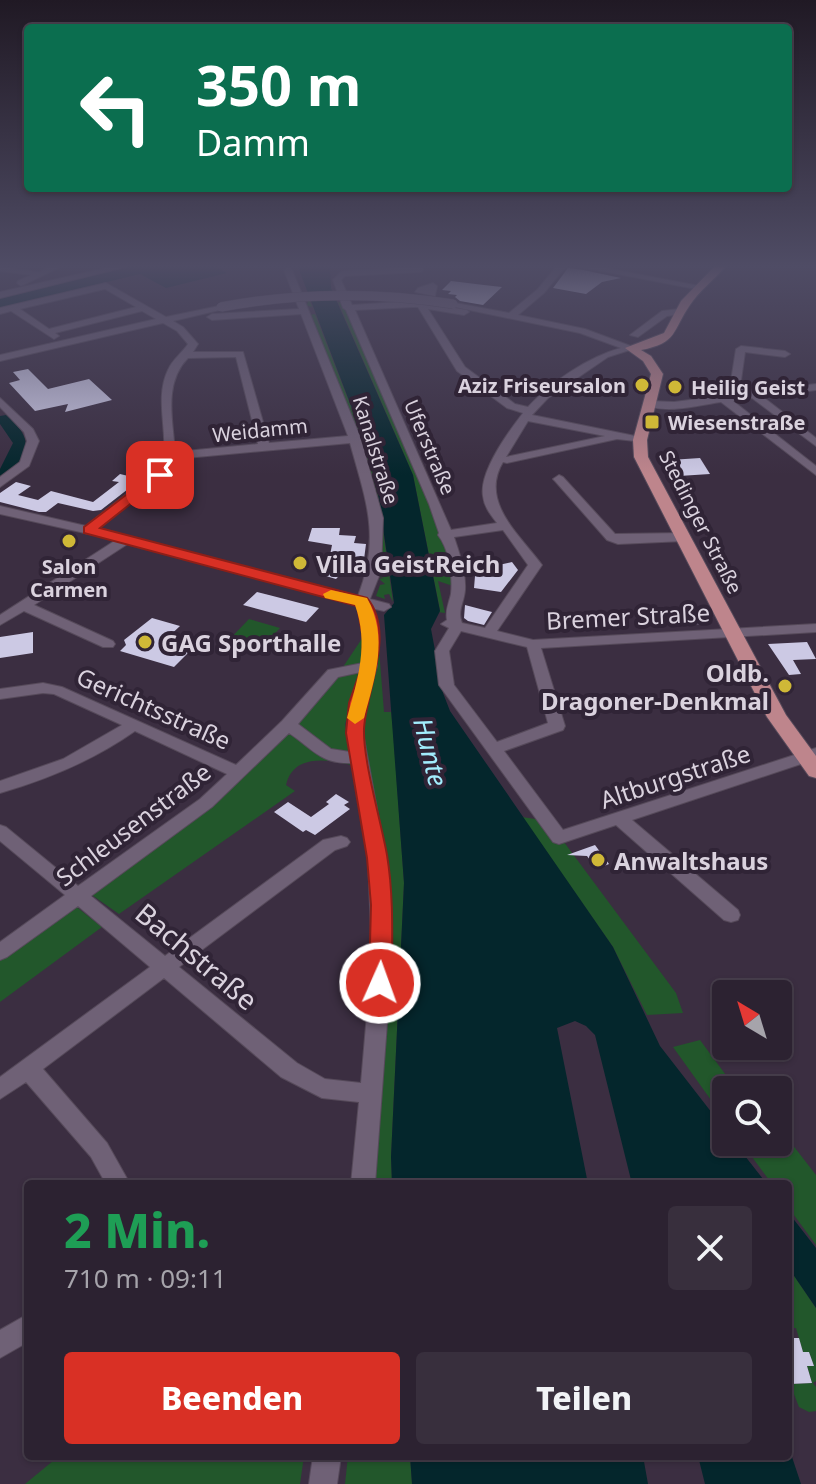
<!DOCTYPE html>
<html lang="de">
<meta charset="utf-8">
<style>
:root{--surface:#2c2231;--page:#382f3d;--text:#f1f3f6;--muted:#a6a4ab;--line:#483f4d;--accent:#d93025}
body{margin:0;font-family:"Noto Sans",sans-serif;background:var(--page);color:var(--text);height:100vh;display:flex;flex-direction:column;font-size:30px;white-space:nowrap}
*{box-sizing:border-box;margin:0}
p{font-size:26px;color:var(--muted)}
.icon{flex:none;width:44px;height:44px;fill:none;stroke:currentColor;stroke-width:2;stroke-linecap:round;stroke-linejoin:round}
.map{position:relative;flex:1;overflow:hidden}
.details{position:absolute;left:24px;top:1180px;width:768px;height:280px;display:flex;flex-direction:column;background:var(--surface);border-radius:8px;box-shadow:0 2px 6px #0004,0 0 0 2px var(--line)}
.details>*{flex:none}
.hud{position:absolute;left:24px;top:24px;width:768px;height:168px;border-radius:8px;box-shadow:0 2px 6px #0004,0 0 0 2px var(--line);background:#0b6e4f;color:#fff;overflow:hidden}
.needle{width:52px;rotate:322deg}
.controls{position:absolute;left:712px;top:980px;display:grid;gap:16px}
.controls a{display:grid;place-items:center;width:80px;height:80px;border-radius:8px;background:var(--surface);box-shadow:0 2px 6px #0004,0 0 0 2px var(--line);font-size:40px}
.pin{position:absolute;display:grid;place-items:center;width:68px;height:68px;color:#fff;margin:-34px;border-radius:16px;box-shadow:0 4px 12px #0006}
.me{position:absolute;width:88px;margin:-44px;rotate:2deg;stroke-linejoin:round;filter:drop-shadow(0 0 6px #0008)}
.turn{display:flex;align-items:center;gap:28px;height:168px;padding:0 40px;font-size:36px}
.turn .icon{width:104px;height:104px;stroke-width:2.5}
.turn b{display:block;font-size:56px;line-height:68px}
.round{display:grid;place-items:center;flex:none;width:84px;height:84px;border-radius:8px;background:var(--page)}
.summary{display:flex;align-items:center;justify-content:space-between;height:136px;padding:0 40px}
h1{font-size:48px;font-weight:800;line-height:60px;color:#1e9e55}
.primary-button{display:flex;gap:16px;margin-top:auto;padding:16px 40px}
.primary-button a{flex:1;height:92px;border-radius:8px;background:var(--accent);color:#fff;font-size:32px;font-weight:800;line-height:92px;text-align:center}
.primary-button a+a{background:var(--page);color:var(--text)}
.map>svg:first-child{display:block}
.green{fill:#22572b}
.water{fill:#04262c}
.building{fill:#ccc9e4}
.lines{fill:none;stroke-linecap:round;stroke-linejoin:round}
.minor-casing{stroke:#564a5a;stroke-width:2}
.major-casing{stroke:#564a5a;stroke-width:2}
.minor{fill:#6f6176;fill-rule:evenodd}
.major{fill:#be858c;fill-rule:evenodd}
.minor-bridge-casing{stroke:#564a5a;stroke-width:10;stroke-linecap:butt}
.minor-bridge{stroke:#6f6176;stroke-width:9}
.route{fill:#d93025;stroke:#8d1f18;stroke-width:2}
.slow{fill:#f59e0b}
.poi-dot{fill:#cfb837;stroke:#302436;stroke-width:3}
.labels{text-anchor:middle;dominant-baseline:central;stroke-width:8;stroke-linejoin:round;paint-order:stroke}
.far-poi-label{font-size:20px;font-weight:bold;fill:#dad2de;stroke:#302436;text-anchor:start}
.far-street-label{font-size:20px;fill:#dad2de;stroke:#302436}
.poi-label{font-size:24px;font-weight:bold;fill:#dad2de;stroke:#302436;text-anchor:start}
.street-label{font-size:24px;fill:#dad2de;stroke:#302436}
.water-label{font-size:26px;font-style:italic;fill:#a2edfd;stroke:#302436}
.near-street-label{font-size:28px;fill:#dad2de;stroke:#302436}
</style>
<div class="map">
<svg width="816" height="1484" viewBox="0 0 816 1484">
<rect width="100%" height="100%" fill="#3b2e41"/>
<path class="green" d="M306,296H308L374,466L393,602L389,594L384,595L385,599L376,596L380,585L385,584L379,579L384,578L380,577L378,525L309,315L315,314L312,307L305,305L308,303Z
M338,302L345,304L432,504L456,577V587L438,581L445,613L438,612L440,610L413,475Z
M249,619L280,628L257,653L225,644Z
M377,624L384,712H391L393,729L404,883L391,1157L392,1184H374L384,1059L360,725L377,654L373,625Z
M363,637L366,638L361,674L345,724L351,765C327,759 293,754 286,785L295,791L119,914L89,893L213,802L339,673Z
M522,817L535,819L561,838L676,993L683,1013L647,1015L613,947Z
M74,905L102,927L0,1002V958Z
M700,1040L737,1090H726V1121L673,1047Z
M778,1126L816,1175V1245L788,1207V1184H772L741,1142H778Z
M788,1267L816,1308V1381L813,1383L816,1387V1411L809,1412L799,1407L790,1384L812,1383L807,1366H814L809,1352H803L796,1328H788Z
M59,1456H304L300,1484H25Z
M348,1456H410L412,1484H345Z"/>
<path class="water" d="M127,267H216L227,273L166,288L140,274L0,308V297Z
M298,267H330L331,288L413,475L440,611L431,629L443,693L450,711L613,947L660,1046L726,1131V1142H734L767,1184H632L595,1035L586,1026L575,1021L557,1028L588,1184H392L391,1157L404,883L384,615L394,603L374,466Z
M6,415C37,441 29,456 0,480V469L13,443L0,424V416Z
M788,1212L816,1248V1308L788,1267Z
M788,1445L801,1484H705L698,1456H788Z
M410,1456H643L648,1484H412Z"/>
<path class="building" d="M568,268L583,270L621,278L602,282L586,294L553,288Z
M451,281L484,285L502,287L483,305L460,301L455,297L457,295L448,294L451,291L442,290Z
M28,369L48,389L89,379L112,400L65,412L68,404L35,411L9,383L20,380L13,372Z
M700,458L710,474L679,476L670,460Z
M120,474L141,479L101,510L93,511L58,503L46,512H39L0,502V493L16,482L31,486L18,495L38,500L51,491L93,502L119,482L112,481Z
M312,528H340L339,535L356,536L354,543L366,544L362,575L351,574L354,560L336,579L319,574L337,556L330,555L332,545L308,541Z
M512,562L518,570L501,592L474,588L475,576L500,574L494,566Z
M257,592L269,595L319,608L306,622L243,605Z
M465,605L484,610L492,612L484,625L468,621L464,618Z
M699,615L704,624L672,625L668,617Z
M152,618L180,626L163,642L191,650L174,667L120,651L126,645L124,640Z
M33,632V653L0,658V637Z
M807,642L816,659L793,660L801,674L789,675L768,644Z
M336,794L349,802L344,805L350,809L315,835L306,830L303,832L274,812L288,802L311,817L329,804L326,802Z
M595,845L609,864L597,869L587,856L567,855Z
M788,1338H799L803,1352H809L814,1366H807L812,1383L790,1384Z"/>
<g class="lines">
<defs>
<path id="minor" d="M0,267L39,272L49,267H60L21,286L17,283L18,281L31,275L0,271Z
M110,267H125L0,298V292Z
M288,267L292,270L361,439L383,518L381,571L370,599L389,604L391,607L384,611L371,608L377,625V666L366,703L363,733L386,858L392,956L375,1184H351L359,1102L322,1098L281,1077L164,978L43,1069L107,1143L130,1184H106L91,1157L26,1082L0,1099V1077L150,967L78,906L7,957L0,960V942L65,895L0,841V825L6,827L78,886L200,799L227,774L135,731C94,760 48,779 0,793V781L63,759L122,725L54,694L43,693L0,699V689L43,683L62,687L236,765L282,721L328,670L363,663V625L356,604L129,543L34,605L113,641L115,644L113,647H103L24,611L0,625V615L116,540L0,514V506L86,526L161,467C171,436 153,401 168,370C172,360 182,353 188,344L177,331L163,323L0,361V355L156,319L142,311L55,333L59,336L54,339L11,311L0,314V308L106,283L166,317L224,305V309L173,321L183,327L198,344L193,352H243L269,443L348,436L301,314L212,320L207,317L212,314L299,309L284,270ZM105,289L136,307L49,329L20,309ZM236,357L258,444L175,452C173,421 163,383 188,358ZM350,443C366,501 381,536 358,596L98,529L170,471L175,459ZM361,672C351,700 345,723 350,752L331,749L298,724L338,677ZM289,733C313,749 320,764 352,763L368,858L372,956L361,1083L325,1079L297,1063L179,967L335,850L347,846L350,842L347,838L341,836L323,840L165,956L91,896L212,807Z
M423,267V271L420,272L345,276L341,280L352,305L413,301L467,310L469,312L464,315L428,309L465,367L515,404L528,407C551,382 588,357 621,348L580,333L450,306V302L509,313L538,289L556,267H565L544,293L518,315L585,329L636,348L608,357L548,398L532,415L640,437L644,438V442L617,439L507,463L503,462C479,502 520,535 542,565L497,631L533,640L816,624V632L541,648L565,726L563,730L504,751L563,830L816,748V759L632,820L738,910L740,915L738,920L731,922L724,920L616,825L559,844L553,842L439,685L435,651L449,628L441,624L447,620C445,610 449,603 451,594C453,575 449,549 438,535L439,533L429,504L346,310L343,308L333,280L342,271ZM413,307H418L457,371L507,408L523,413C509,431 479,472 483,496C484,507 491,515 497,523L451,530L355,310ZM528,421L605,436L506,457ZM503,530L528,565L485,628L462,623C457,611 464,603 465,590C466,572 460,555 454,537ZM461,631L527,647L548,723L497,742L454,685L449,651Z
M581,267H600L705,287L701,290Z
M433,283L437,286L435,296L415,292L418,288Z
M679,309L682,310V314L667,316L638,337L630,335L662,311Z
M741,346L785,351L790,354L785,357L745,352L741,380L756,391L816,384V390L763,397L816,438V446L752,398L733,401L816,466V475L721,402C700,405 664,415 645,404L650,401L674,402L745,393L731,381L736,349Z
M0,398L33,429L39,441L29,466L0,487V477L20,462L27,441L24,432L0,407Z
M559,475L563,477L615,534L684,533L690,537L684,541L618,544L607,540L555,481L553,479Z
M28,1314V1342L0,1358V1330Z
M313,1456H341L337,1484H309Z"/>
<path id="major" d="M714,267H725C714,280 699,291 690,305C672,331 678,343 641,350L651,356L663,374L647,440L648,457L786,715L816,756V778L809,776L767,717L634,457L633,440L651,374L643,361L625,348L664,333L681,301Z"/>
</defs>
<use href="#minor" class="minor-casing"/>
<use href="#major" class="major-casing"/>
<use href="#minor" class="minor"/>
<use href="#major" class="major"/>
<defs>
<path id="minor-bridge" d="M221,307C300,292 374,292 453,304"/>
</defs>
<use href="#minor-bridge" class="minor-bridge-casing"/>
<use href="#minor-bridge" class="minor-bridge"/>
</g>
<linearGradient id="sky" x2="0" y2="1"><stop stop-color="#201924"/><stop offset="0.56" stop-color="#4f4c65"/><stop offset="1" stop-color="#4f4c65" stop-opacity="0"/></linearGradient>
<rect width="816" height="475" fill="url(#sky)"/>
<path class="route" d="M156,472L167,475L100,528L367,598C396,633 366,690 364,729C363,761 381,821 387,855C394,897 392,940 392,983L388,990L380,992L372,990L369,983L371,905L367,858L346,733L349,703L362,666L363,638L357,606L84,533V527Z"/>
<path class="slow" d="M331,590L367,598C389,637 375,678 364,718L355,724L347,718C358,679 369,644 355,605L325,598L323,594Z"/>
<g class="poi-dot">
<circle cx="642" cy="385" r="8"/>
<circle cx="675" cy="387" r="8"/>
<rect x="644" y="414" width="16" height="16" rx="4"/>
<circle cx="69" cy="541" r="8"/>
<circle cx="300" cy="563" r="8"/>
<circle cx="145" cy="642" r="8"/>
<circle cx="785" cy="686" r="8"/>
<circle cx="598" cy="860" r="8"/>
</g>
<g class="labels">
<g class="far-poi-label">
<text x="626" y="385" text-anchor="end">Aziz Friseursalon</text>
<text x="691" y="387">Heilig Geist</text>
<text x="668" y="422">Wiesenstraße</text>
<text x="69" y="566" text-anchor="middle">Salon<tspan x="69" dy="23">Carmen</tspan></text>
</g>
<g class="far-street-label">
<text transform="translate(260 430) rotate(-6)">Weidamm</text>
<text transform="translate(430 447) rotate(67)">Uferstraße</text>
<text transform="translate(376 450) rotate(73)">Kanalstraße</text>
<text transform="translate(701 522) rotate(63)">Stedinger Straße</text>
</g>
<g class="poi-label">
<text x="316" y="563">Villa GeistReich</text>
<text x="161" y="642">GAG Sporthalle</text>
<text x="769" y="672" text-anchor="end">Oldb.<tspan x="769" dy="28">Dragoner-Denkmal</tspan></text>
<text x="614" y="860">Anwaltshaus</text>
</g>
<g class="street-label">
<text transform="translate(628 616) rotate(-3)">Bremer Straße</text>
<text transform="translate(154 708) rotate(24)">Gerichtsstraße</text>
<text transform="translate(675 776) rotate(-18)">Altburgstraße</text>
<text transform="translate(133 824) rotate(-37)">Schleusenstraße</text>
</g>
<g class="water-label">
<text transform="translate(431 752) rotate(76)">Hunte</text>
</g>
<g class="near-street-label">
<text transform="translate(197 956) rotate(40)">Bachstraße</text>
</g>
</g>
</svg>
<div class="controls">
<a><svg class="needle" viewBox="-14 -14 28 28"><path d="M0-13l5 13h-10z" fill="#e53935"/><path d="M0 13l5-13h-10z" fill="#a6a4ab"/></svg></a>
<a><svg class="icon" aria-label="search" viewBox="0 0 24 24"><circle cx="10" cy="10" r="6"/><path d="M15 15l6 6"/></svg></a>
</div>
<div class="pin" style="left:160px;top:475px;background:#d93025"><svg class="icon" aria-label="arrive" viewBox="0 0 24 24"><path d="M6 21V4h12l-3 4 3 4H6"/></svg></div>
<svg class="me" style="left:380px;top:983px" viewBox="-20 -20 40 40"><circle r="17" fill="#d93025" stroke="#fff" stroke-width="3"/><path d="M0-11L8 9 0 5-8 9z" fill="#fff"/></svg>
<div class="hud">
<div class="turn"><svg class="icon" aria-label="left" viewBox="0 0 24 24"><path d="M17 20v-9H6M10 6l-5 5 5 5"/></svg><div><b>350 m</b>Damm</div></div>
</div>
<section class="details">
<div class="summary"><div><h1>2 Min.</h1><p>710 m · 09:11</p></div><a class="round"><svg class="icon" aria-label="close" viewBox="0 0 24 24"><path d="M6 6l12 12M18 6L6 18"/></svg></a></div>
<div class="primary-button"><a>Beenden</a><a>Teilen</a></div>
</section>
</div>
